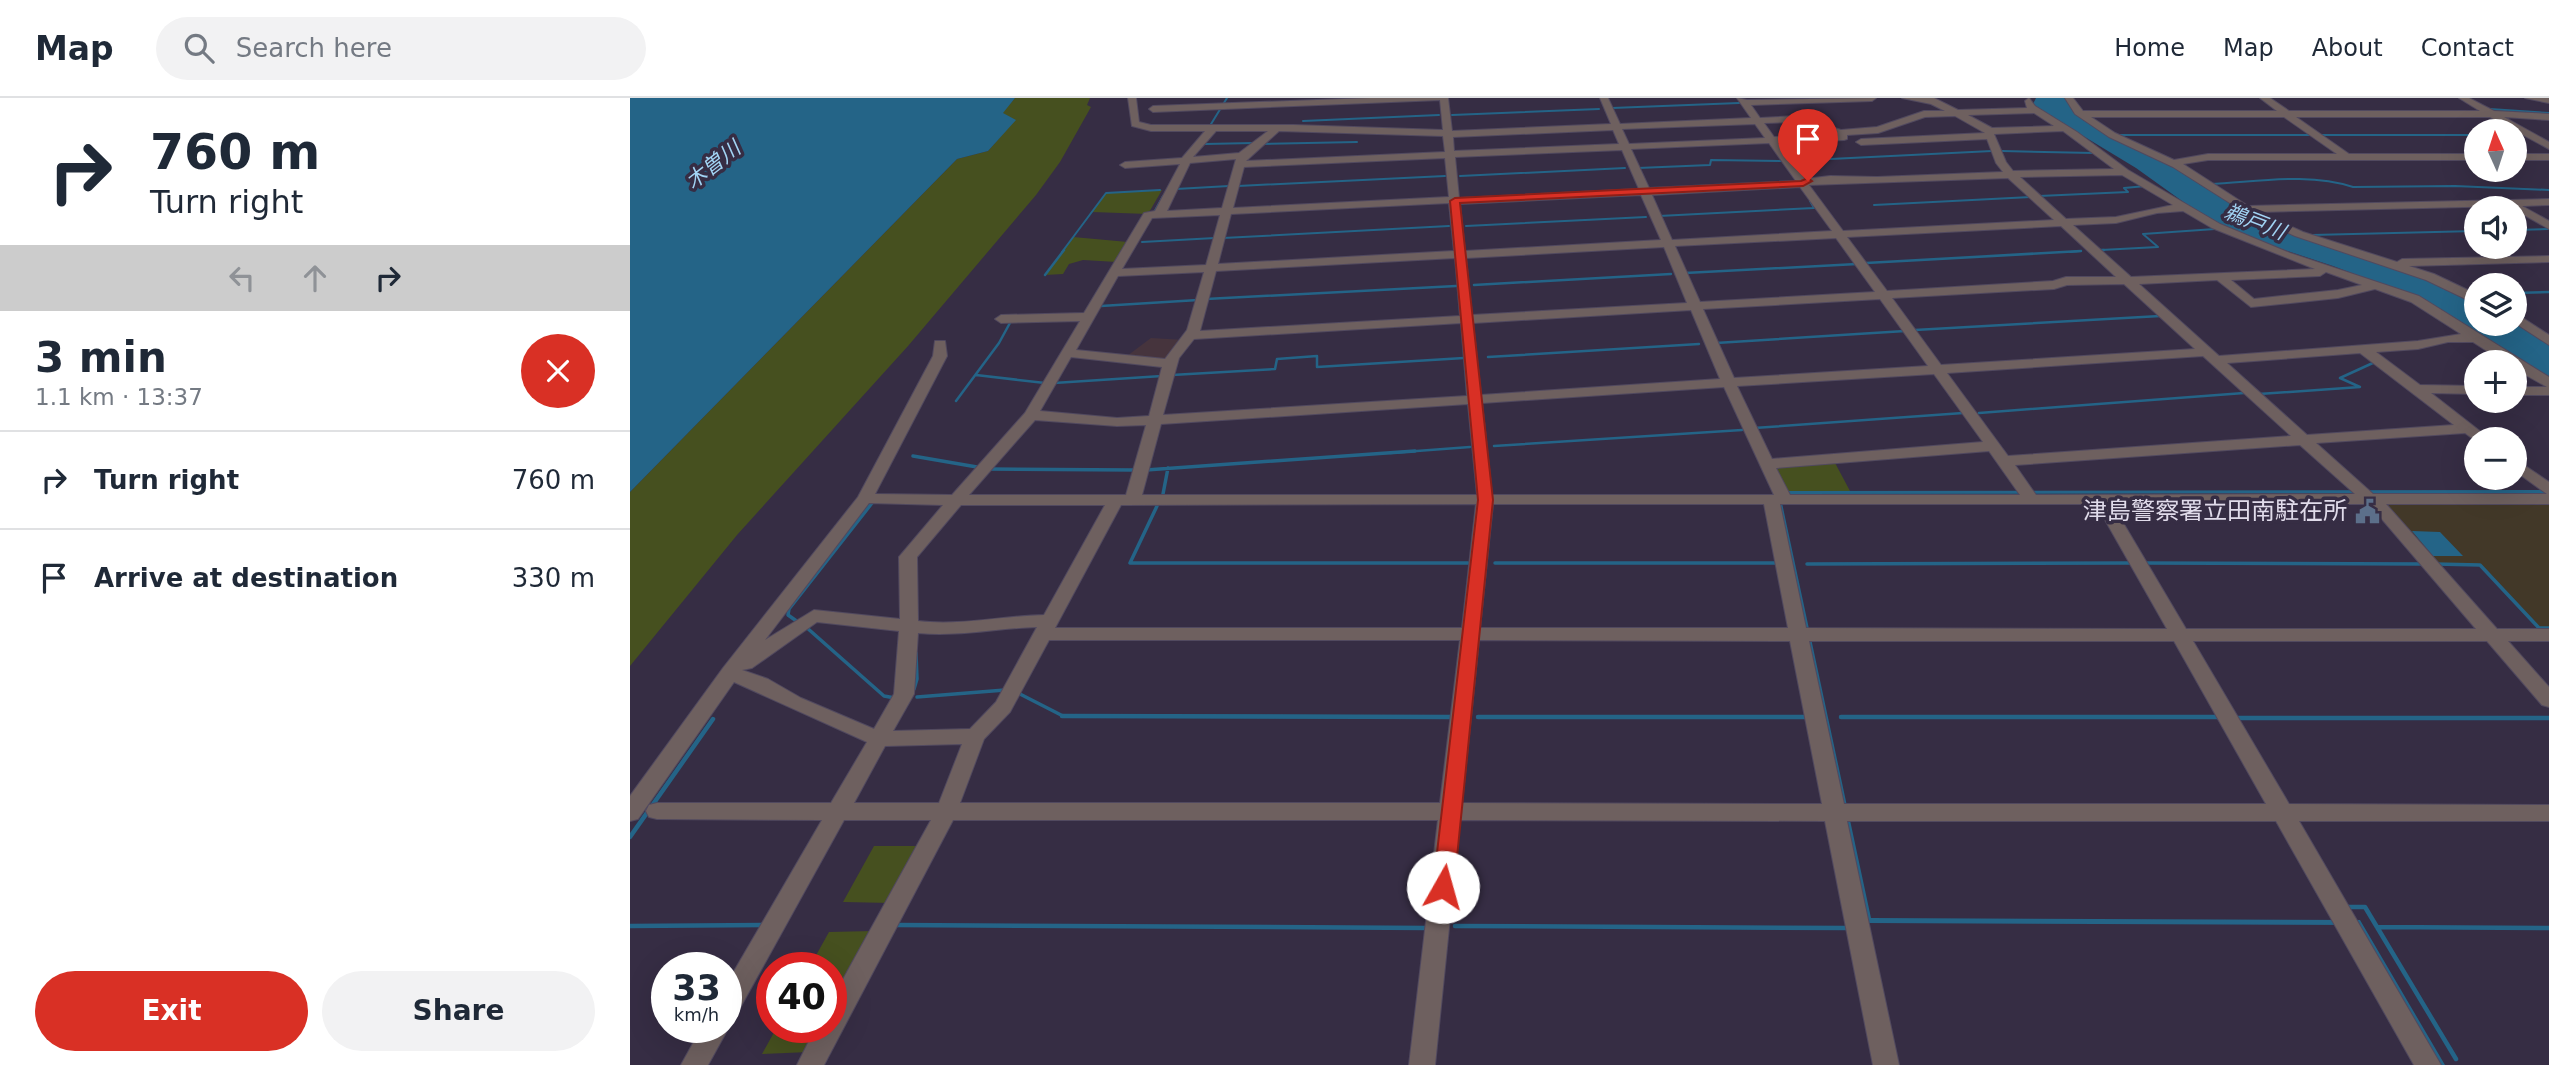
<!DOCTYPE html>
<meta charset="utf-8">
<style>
:root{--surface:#fff;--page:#f2f2f3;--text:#1f2937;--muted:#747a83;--line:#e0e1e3;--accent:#d93025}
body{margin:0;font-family:"DejaVu Sans","Noto Sans JP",sans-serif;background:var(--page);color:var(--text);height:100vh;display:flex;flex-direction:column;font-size:26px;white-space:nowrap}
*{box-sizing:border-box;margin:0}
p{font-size:23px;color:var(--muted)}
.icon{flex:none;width:38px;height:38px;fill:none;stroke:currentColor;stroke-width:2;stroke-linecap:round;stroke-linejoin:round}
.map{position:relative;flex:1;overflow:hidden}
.sheet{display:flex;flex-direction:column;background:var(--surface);width:630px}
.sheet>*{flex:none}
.banner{background:#fff;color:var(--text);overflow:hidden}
.needle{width:46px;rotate:357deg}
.fabs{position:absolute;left:1834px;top:21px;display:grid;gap:14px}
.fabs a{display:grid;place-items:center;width:63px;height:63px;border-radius:50%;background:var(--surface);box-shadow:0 7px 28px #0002;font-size:35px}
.speed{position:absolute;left:21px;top:854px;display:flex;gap:14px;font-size:35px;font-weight:700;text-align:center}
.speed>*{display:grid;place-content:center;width:91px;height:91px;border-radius:50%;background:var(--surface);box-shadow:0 7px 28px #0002;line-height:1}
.speed small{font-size:18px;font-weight:400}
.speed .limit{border:10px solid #d22;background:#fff;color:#111}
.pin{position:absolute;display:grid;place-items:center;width:60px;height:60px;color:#fff;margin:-72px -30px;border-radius:50% 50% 50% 0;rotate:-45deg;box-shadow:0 0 7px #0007}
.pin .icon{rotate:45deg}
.me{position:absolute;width:77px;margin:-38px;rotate:7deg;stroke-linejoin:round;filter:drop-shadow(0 0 5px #0008)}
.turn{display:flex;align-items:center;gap:24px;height:147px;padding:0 35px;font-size:32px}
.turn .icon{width:91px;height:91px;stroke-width:2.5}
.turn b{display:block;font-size:49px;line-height:60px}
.lanes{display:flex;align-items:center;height:66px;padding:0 35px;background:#0003;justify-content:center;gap:35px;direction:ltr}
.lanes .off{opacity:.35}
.round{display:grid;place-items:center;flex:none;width:74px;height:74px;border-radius:37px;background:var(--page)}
.head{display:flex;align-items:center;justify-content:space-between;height:119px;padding:0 35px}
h1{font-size:42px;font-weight:700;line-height:52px}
.button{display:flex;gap:14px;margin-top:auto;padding:14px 35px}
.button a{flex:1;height:80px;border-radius:42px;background:var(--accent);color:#fff;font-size:28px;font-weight:700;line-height:80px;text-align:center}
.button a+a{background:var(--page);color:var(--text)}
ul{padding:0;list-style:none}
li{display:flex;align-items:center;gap:21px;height:98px;padding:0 35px;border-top:2px solid var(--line)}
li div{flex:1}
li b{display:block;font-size:26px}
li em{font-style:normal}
header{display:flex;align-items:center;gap:42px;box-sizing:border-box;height:98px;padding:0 35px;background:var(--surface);border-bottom:2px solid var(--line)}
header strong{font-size:33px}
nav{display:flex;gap:38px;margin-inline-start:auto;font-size:24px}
.search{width:490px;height:63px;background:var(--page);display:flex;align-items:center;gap:18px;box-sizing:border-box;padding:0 24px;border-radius:38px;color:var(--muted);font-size:26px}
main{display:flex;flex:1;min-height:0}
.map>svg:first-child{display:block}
.industrial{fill:#46343d}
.education{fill:#423828}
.green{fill:#46501f}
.water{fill:#246487}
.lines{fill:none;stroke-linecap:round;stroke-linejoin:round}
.stream-far3{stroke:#246487;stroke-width:2}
.stream-far2{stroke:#246487;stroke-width:2.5}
.stream-far1{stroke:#246487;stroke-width:3.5}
.stream{stroke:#246487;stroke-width:4.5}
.minor-casing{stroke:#51495f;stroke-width:2}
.minor{fill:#6e605f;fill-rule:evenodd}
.route{fill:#d93025;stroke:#8d1f18;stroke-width:2}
.labels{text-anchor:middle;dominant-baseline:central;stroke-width:7;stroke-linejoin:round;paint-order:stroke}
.far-water-label{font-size:21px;font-style:italic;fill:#a2d4f4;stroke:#362d44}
.poi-label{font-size:24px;fill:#e0dbea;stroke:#362d44;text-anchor:end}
</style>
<header>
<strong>Map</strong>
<div class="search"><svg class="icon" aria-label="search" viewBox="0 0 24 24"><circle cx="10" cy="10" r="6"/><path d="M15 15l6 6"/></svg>Search here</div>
<nav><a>Home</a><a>Map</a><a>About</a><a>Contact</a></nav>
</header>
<main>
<section class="sheet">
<div class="banner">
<div class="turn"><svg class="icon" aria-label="right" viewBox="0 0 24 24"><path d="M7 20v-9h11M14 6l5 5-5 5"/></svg><div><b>760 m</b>Turn right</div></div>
<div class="lanes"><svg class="icon off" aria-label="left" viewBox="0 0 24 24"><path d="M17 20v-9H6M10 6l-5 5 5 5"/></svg><svg class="icon off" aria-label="ahead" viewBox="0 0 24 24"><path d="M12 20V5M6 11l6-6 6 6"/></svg><svg class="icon" aria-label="right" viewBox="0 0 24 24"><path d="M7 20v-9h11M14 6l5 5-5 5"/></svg></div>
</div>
<div class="head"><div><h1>3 min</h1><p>1.1 km · 13:37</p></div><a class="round" style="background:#d93025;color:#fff"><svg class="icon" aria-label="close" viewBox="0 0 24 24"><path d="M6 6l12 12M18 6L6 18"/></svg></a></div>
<ul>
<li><svg class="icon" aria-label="right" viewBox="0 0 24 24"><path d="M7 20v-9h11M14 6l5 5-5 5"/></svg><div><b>Turn right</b></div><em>760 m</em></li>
<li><svg class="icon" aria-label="arrive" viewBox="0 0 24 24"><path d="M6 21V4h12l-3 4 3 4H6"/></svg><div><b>Arrive at destination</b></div><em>330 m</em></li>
</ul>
<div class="button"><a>Exit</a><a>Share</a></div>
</section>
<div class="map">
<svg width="1919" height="967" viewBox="0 0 1919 967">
<rect width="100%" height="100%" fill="#362d44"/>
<path class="industrial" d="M521,240L555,242L535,263L497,258Z"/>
<path class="education" d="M1755,405H1919V529H1910L1851,466L1803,465Z"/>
<path class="green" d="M385,0H460L457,7L461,9L430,64L406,97L278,248L107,437L0,568V394L327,61L358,53L385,22L372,15Z
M532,92L518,116L462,114L476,95Z
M443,139L498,144L487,164L453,162L439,166L433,176L415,177Z
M1204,363L1220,393H1154L1141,368Z
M244,748H292L261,805L213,804Z
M243,833L201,911V870H179L199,834Z
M147,929H192L179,954L132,956Z"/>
<path class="water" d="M0,0H385L373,15L386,22L358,53L327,61L0,394Z
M1406,0H1437L1445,15L1545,67L1569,86L1623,117L1789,176L1846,202V226H1885V220L1919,245V280L1878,258L1798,204L1703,168L1615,139L1566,113L1506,70L1407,10L1403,6Z
M1919,392V395L1157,396L1154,393Z
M1148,405H1152L1241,820L1730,822L1815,967H1809L1728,827L1236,825Z
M1782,433L1810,434L1833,458H1803Z"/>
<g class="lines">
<path class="stream-far3" d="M1207,1L1223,0
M982,10L1109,5
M1860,11L1919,15
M822,17L969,11
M673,23L809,17
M578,31L597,0
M1488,37H1683
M1687,37H1846
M1885,37H1891
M575,46L623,45
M631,46L727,44
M1372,53L1464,55
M1160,63L1362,53
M1008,70L1080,67L1081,62L1152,63
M830,78L995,70
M1580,86C1626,84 1679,74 1723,89L1825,88L1919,92
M608,88L815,78
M546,91L599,88
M1409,98L1498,94L1494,90L1516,88
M1244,107L1401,99
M523,116L533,98
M1029,118L1184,110L1180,103
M836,128L1016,119
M1885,132L1918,131
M1682,137L1846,133
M593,140L819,128
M512,144L585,140
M1471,152L1528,149L1513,136L1585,131
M432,154L476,95L530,92
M1440,154L1451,153"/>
<path class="stream-far2" d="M1471,152H1474
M1236,165L1451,153
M1055,175L1227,166
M415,177L434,152
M844,187L1041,176
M1885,195L1919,194
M576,201L826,188
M471,208L568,202
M1285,232L1530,218
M1086,245L1275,233
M858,259L1069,246
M346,277L415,285
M542,277L645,271L647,261L687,258V269L834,260
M424,285L532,278
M1629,296L1730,289L1710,280L1745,264
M326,303L369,245L381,223
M1349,315L1614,295
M1124,330L1333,315
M864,348L1112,332
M760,355L840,349"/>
<path class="stream-far1" d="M283,358L347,369
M358,371L503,372
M516,372L785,353
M533,396L538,370
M527,408L500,465H838
M865,465H1149
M1514,465L1792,466
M1177,466L1500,465
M1805,466L1850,467L1909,530H1919
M168,524L158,517L159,511L242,405
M176,529L254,598L265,600
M284,591L287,581L286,555
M388,595L433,618L822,619
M287,599L375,592
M848,619H1179
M1211,619H1590"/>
<path class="stream" d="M432,618L822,619
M848,619H1179
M1211,619H1590
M1606,620H1919
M0,739L83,621
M1716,809H1735L1826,961
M266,827L797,830
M0,828L136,827
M825,828L1218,830
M1747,829L1919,830"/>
<defs>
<path id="minor" d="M498,0H506L509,24L521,27H664L813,32L810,2L523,14L519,11L523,8L740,0H818L822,33L981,26L970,0H978L990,26L1121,20L1107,0L1117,2L1246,0L1242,3L1121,7L1130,20L1166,18L1211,32L1247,29L1294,13H1315L1301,6L1272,0H1304L1328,12L1397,10L1395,3L1399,0L1405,8L1447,34L1498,72L1590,126L1660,155L1789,198L1919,279V297H1885V289H1917L1885,271V264H1874L1843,244H1818L1788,251L1746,254L1790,287L1846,288V296L1801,295L1860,341L1846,343L1835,335L1686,345L1743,396H1917L1885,373V361L1919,384V406H1756L1867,531H1919V543H1878L1919,589V609L1912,607L1857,543H1563L1659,706L1919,707V723H1669L1811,967H1784L1646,723H1217L1269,967H1243L1195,723L830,722L805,967H779L808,722H323L194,967H167L186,929H201V903L301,722H214L105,919L96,922V887L192,722L27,721L19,719L16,713L19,707L27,705H201L237,644L104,584L8,721L0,723V698L93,570L228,399L303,258L305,243H315L317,258L245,396L322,397L395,315L450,223L371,225L365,221L371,217L454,215L514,115L525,113L550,66L495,70L490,67L495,64L552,60L575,33H521L502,28ZM1404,15L1424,28L1362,30L1338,17ZM1325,18L1355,35L1231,41L1226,44L1231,47L1357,41L1366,65L1373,74L1247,79L1200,78L1175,81L1148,45L1214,42L1217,41V37L1248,35L1295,19ZM1165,24L1205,37L1144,39L1134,25ZM1125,26L1135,40L999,46L992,31ZM983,32L989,46L824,53L823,39ZM586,33H638L609,55L563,59ZM649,33L813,38L815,54L616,63ZM1433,33L1484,71L1383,73L1376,64L1364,36ZM1139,45L1166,83L1019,90L1001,51ZM992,52L1009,91L829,100L825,59ZM815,60L819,99L603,110L614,69ZM606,61L592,110L537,113L560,65ZM1492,77L1543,107L1486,119L1436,121L1390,79ZM1378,80L1424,122L1213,133L1179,87ZM1170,89L1202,133L1042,142L1022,97ZM1011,97L1031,142L835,153L830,106ZM819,105L824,153L588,166L601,116ZM1553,113L1582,130L1685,171L1501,179L1443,127L1486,125L1527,115ZM590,117L576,167L492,171L522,120ZM1431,128L1486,179H1436L1423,183L1257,193L1217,139ZM1206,140L1245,194L1070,204L1045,148ZM1034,149L1057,205L842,217L836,160ZM825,160L830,218L570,233L586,173ZM574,174L557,232L535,261L446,252L488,178ZM1696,174L1732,187L1708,192L1624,201L1601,182L1690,178ZM1587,182L1621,209L1708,200L1745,191L1781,204L1831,236L1788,243L1589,258L1509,186ZM1494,186L1565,251L1311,267L1262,200L1424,191L1437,187ZM1250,201L1298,268L1104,280L1073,211ZM1061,212L1090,281L851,297L843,225ZM831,225L837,298L533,317L549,260L564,241ZM1730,255L1824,327L1677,337L1597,265ZM1573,258L1661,338L1378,358L1317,275ZM441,259L532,269L519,318L487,320L410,313ZM1304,276L1353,344L1142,361L1107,288ZM1094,289L1144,397H862L852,305ZM838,306L847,397H512L531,326ZM405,322L487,328L516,327L496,397H339ZM1670,347L1725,396L1406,397L1385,367ZM1359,353L1390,397H1160L1146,370ZM239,405L313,407L269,459L270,521L184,512L135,542ZM846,406L832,530H425L491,407ZM863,406H1134L1158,530H850ZM1150,406H1466L1537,531L1176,530ZM1482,406H1739L1846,531H1556ZM331,407H475L414,517C372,518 330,528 288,523L287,459ZM187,524L269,533L264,596L244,631L171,600L138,581L112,572L122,570ZM407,529L366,604L340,631L263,633L284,596L288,535C328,539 367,530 407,529ZM419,542H830L810,705H330L354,641L380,614ZM849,542L1160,543L1192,706L832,705ZM1179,543H1544L1636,706H1214ZM332,646L309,705H224L255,648Z
M1435,0H1443L1453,13H1647L1630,0H1640L1659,13H1850L1829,0H1839L1864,13L1919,16V22L1874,19L1919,44V51L1860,19H1666L1719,56H1846V62H1578L1553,66L1618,108L1919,101V107L1892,108L1919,123V131L1878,108L1629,114L1673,134L1767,164L1772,161L1919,158V164L1779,168L1804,176L1846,196V205L1842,204L1796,182L1665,138L1622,119L1543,69L1479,39L1445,16ZM1461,19H1654L1707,56H1578L1544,62L1485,35Z
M1895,0H1919V5Z
M1885,56H1919V62H1885Z
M1885,215L1919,237V247L1885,225Z
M96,923L99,929L78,967H51L72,929H96Z"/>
</defs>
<use href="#minor" class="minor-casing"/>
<use href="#minor" class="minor"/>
</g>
<path class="route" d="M1178,80L1182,83L1173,88L830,105L863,402L824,789L821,795L813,798L806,795L803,789L848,402L820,103L825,100L1171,83Z"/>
<defs>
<symbol id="civic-bare" viewBox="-9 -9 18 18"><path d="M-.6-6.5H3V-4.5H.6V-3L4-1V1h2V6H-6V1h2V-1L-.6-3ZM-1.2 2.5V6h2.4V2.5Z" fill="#5c6f8a" stroke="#362d44" stroke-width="2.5" paint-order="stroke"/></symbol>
</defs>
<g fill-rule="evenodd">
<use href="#civic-bare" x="1720" y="396" width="35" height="35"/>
</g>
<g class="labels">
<g class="far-water-label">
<text transform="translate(83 67) rotate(-38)">木曽川</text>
<text transform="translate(1625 124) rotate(21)">鵜戸川</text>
</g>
<g class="poi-label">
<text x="1717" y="413">津島警察署立田南駐在所</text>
</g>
</g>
</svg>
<div class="fabs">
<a><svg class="needle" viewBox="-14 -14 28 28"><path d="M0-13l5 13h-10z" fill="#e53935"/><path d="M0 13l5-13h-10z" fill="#747a83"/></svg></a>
<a><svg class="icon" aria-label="sound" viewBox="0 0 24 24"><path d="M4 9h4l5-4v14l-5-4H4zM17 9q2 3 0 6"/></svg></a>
<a><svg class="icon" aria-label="layers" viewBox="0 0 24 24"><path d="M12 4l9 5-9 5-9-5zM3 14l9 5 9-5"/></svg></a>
<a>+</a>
<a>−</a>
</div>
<div class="speed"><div>33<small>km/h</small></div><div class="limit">40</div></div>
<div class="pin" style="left:1178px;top:83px;background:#d93025"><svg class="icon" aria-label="arrive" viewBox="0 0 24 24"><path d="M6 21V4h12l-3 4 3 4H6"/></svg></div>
<svg class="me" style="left:813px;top:789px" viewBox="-20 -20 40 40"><circle r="19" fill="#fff"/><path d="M0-13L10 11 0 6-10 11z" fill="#d93025"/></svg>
</div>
</main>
